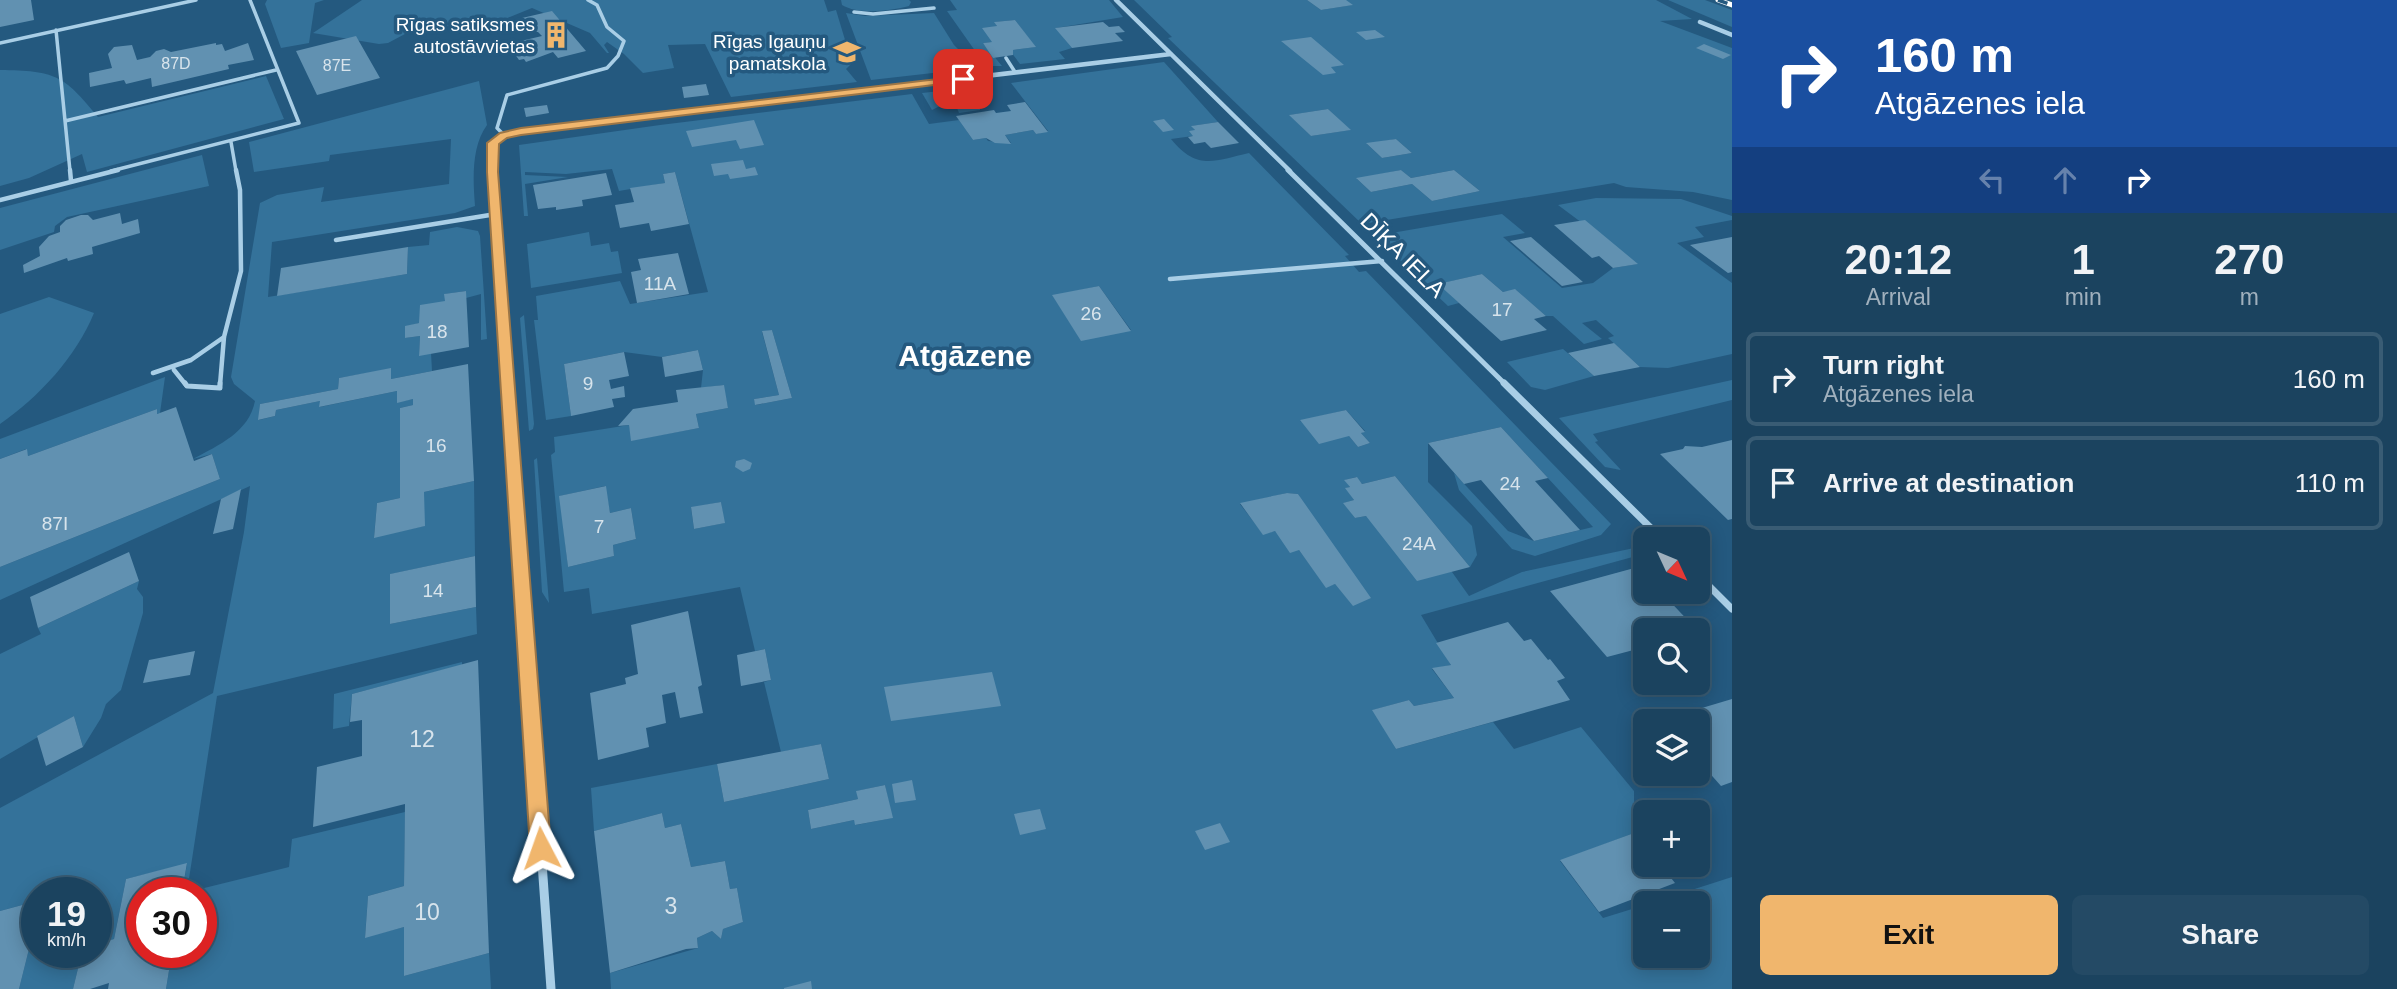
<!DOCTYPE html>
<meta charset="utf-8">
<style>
:root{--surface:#1b435f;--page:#244a65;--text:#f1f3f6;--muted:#a0b0bd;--line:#395c74;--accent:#f0b66d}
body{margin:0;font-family:Arial,sans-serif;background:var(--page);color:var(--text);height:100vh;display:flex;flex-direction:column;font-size:26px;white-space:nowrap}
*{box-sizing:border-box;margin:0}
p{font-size:23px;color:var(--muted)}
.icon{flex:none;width:38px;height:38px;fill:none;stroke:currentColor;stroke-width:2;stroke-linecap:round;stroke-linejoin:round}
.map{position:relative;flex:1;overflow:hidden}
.side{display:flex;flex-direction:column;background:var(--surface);width:665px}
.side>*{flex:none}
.guide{background:#1a4fa0;color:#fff;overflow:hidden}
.needle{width:46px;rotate:134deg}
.buttons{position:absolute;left:1633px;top:527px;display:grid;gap:14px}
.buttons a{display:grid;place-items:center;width:77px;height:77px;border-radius:10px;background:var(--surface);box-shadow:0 4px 18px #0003,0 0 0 2px var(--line);font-size:35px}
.speed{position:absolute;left:21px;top:877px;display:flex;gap:14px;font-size:35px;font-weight:700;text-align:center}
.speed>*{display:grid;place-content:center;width:91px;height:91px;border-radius:50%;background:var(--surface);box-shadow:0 4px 18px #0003,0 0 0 2px var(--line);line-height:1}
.speed small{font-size:18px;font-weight:400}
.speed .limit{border:10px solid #d22;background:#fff;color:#111}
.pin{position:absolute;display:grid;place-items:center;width:60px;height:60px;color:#fff;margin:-30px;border-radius:14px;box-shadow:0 4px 10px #0006}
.me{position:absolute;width:77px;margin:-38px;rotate:356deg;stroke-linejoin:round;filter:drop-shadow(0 0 5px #0008)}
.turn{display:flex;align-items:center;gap:24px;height:147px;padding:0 28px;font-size:32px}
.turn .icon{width:91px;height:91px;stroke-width:2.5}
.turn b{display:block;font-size:49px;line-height:60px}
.lanes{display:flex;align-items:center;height:66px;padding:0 28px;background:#0003;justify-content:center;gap:35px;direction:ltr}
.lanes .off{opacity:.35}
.eta{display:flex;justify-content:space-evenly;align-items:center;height:119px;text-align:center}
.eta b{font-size:42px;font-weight:600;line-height:49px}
.action{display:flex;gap:14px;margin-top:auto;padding:14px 28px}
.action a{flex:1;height:80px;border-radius:10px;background:var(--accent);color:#111;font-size:28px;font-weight:600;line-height:80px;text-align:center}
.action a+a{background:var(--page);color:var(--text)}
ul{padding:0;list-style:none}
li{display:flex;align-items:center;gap:21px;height:94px;margin:0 14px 10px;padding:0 14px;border:4px solid var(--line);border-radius:10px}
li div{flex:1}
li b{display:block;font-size:26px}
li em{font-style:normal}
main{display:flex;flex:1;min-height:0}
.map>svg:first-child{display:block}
.green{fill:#34729a;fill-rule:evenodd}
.building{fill:#6191b1}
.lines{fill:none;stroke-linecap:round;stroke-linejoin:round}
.service-far2{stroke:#a9cee6;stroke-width:3.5}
.service-far1{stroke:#a9cee6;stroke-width:4.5}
.service{stroke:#a9cee6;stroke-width:5}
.minor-far3{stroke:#a9cee6;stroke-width:4.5}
.minor-far2{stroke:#a9cee6;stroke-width:5}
.minor-far1{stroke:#a9cee6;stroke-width:7}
.minor{stroke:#a9cee6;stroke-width:9}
.rail-casing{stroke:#fff;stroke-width:5}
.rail{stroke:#24597f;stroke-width:3.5;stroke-dasharray:10;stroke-linecap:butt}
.route{fill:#f0b66d;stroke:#9c7647;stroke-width:2}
.labels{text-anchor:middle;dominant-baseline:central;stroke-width:7;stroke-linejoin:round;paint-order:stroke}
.far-number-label{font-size:16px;fill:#d8e4ec}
.far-poi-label{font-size:19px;fill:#fff;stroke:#24597f;text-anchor:end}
.number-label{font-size:19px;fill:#d8e4ec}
.street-label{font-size:23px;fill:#fff;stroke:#24597f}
.near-number-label{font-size:23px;fill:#d8e4ec}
.district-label{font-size:30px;font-weight:bold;fill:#fff;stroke:#24597f}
</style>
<main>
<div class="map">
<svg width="1732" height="989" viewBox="0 0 1732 989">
<rect width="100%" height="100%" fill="#24597f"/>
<path class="green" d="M267,0H324L315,3L309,43L281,48L265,4Z
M362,0H824L828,12L836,10L852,63L846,69L857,82L731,97L705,44L668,45L674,68L643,73L624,54L607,42L604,45L609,53H607L590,33L532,8L480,29L420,26L388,43L379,44L313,33Z
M841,0H909L911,2L909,6C891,11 858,15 842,5Z
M950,0H1109L1123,17L1056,28L1072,48L1059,52L1065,59L1020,64L1011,52L1013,50L1035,47L1015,20L995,22L997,26L992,42L983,43L1002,66H990L978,55L947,11L957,10Z
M1134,0H1307L1321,10L1352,5L1341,0H1656L1692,19L1660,21L1732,48V200L1693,192L1626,187L1614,183L1362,224L1168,38L1172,37ZM1328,109L1350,130L1311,136L1290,115ZM1396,139L1412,153L1382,158L1367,144ZM1401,170L1411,178L1454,170L1480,191L1432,201L1412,184L1371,192L1357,179Z
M1668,0H1705L1732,10V27Z
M846,13L865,16L934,13L954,45L977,68L871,80Z
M1164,62L1218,122L1192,126L1195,130L1193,136L1171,139C1197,171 1214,161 1249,153L1349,255L1345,256L1359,272L1366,271L1611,524L1601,535L1535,556L1512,549L1459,490L1454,473L1508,531L1534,541L1593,527L1501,427L1428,443V482L1472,526L1477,555L1470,567L1395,476L1362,484L1356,477L1345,480L1350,487L1346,488L1354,500L1344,503L1355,518L1366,516L1452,572L1469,596L1522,572L1634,548L1640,555L1421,615L1451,665L1432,669L1454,698L1414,706L1409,700L1373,710L1396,749L1493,722L1514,749L1581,727L1634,791V833L1560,861L1603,918L1645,905V956H1698V903H1651L1732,877V989H611L610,973L698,948L697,938L712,931L721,939L723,929L743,922L737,888L730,889L725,861L691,867L681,824L665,828L662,813L594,831L591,788L717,764L724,802L829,779L821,744L781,752L764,682L771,680L765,649L755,651L740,587L592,614L589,588L564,592L551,455L555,452L554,437L629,425L632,440L699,428L696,414L728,408L723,385L701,388L703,370L698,350L662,357L624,352L564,364L571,416L546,420L534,320H538L536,296L620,281L630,304L708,292L675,172L663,174L665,183L619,191L612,169L566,174L525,172V175L568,177L525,184L528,216H524L519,145L660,125L912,94L929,124L959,120L973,140L986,138L988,141L1011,143L1005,135L1033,130L1036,134L1048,131L1011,83ZM1099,286L1131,330L1081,340L1053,296ZM772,330L792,398L756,405L754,399L779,395L762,332ZM1346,410L1365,431L1361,433L1370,443L1358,447L1349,436L1300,421ZM605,486L610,513L631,508L636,539L613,545L614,556L568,567L560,496ZM1287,493L1298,494L1353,605L1335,584L1326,587L1299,550L1275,531L1263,534L1240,504ZM721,502L724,523L694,529L691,508ZM885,785L892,818L856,825L854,820L811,829L808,810L858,799L857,791Z
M0,70C55,71 63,74 98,117L266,76L284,119L87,172L82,154L29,178L0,186Z
M479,81L487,125C471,147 473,180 475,206L455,213L272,242L268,297L407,274L408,247L429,245L430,232L457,227L478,231L480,236L487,339L481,340V294L466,298V291L445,294V301L419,323L405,327V338L420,336L419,355L431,353L432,371L391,379V369L339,378L338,389L260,404L259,420L275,416L276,410L320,401V407L397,391V402L413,399V405L400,408V498L377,503L374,537L424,526V492L474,481L475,556L391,574L390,624L476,607L477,634L217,696L187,892H182L187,864L126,879L114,939L96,944V892H37V901L0,911V808L213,693L244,532L250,486L0,600V567L220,479L212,454L193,459C219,445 249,432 255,401L234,384L231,377L260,203L277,195L324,187L321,202L449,184L451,139L330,155L329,161L254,172L249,142Z
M984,86L992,98L980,104V110L959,113L957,108L940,106L932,110L922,93Z
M202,155L209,186L67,217L55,226L54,232L0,250V208Z
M1596,198L1681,199L1732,216V220L1695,227L1704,237L1677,243L1732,283V354L1668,368L1640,367L1608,338L1614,336L1596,320L1582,323L1602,339L1584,344L1553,316H1546L1516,290L1503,292L1482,274L1439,284L1459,303L1448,306L1374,236L1502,214L1525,233L1503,237L1562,288L1593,283L1613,268L1637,264L1558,205Z
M589,232L591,246L609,243L611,252L618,251L622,273L531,288L527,244Z
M49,297L94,313C76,357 39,397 0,424V314Z
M524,315L534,424L533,429L529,431L520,318Z
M1563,349L1594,376L1545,390L1531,387L1507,362Z
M165,377L160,413L157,414V409L28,456L26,449L0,459V439Z
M1732,380V400L1593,434L1598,441L1595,442L1621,470L1605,467L1559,418Z
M537,458L549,603L542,592L534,460Z
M139,581L137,589L143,597V613L121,690L106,704L101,718L83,747L74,716L0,759V654L41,634L38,628Z
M462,662V665L352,694L349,726L333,729L334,694Z
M405,812L404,886L368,896L365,937L404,927V976L489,953L491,989H166L172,952H201V892H188L289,867L292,839Z
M37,917V952H82L73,989H19Z"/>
<path class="building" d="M0,0H31L34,20L0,27Z
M1307,0H1346L1353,5L1321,10Z
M552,11L586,51L558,58L553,52L526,62L524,59L519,60L508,44L542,36L538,32H533L522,18Z
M1015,20L1036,47L1013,50V55L993,58L983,43L992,42L982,28L997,26L994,22Z
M1103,22L1109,27L1119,26L1125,32L1115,33L1123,41L1072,48L1055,28Z
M1375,30L1385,37L1366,40L1356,32Z
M356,36L380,78L317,95L296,51Z
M1311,37L1344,65L1331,67L1336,73L1323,75L1281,41Z
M216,43V45L222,44L225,51L248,43L254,60L228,65L229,69L152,87L151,78L126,84L124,80L90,87L89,73L112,68L108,54L114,47L132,45L137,60L150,57L156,51L164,49L171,52Z
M1704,44L1731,55L1723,59L1696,48Z
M706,84L709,95L684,98L682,87Z
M1025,102L1048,132L1036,134L1033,130L1005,135L1011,144L995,143L986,138L973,140L956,116L994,110L996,113L1011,111L1007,105Z
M547,105L549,113L526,117L524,108Z
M1328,109L1351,130L1311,136L1289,115Z
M1164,119L1174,130L1163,132L1153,121Z
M754,120L764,145L740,149L736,140L692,147L686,131Z
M1218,122L1239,143L1211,148L1205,142L1194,144L1188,137L1193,136L1189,131L1195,130L1191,126Z
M1396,139L1412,153L1382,158L1366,143Z
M743,160L746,169L755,167L758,175L730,179L728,174L714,176L711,164Z
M1401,170L1411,178L1454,170L1480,191L1432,201L1412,184L1371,192L1356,178Z
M675,172L689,224L651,231L649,223L620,228L615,205L634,202L630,188L665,183L663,174Z
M606,173L612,195L582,200L583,206L556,210V207L538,209L533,185Z
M120,213L122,224L138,219L140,233L92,247L93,254L68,261L67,258L24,273L23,265L40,256L39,247L49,236L60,232V226L66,220L81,215H88L93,220Z
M1585,220L1638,264L1613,268L1599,256L1592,258L1554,225Z
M1531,237L1583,282L1562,286L1510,241Z
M1732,237V272L1728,273L1690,245Z
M408,247L407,274L277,296L281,268Z
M678,253L689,294L637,303L631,272L641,270L638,259Z
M1482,274L1503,292L1515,289L1546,316L1534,319L1547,330L1501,341L1438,284Z
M1099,286L1131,331L1081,341L1052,295Z
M466,291L469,347L419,356L420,336L405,338V326L419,323L420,305L445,301L444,294Z
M772,330L792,398L755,405L754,399L779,395L762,331Z
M1614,343L1640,367L1594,376L1568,353Z
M698,350L703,370L665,377L662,357Z
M624,352L629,376L609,380L611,389L624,386L625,397L612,399L614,407L571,416L564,364Z
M468,364L474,481L424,492L425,526L374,538L377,503L400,498V408L413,405V399L397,403V391L319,407L320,401L276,410L275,416L258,420L260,404L338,389L339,378L391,368V379Z
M724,385L728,408L696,414L699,428L631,441L629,425L618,426L633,409L678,402L676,390Z
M176,407L194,461L212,454L220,479L0,567V459L27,449L28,456L157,409V414Z
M1346,410L1365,432L1361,433L1370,443L1358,447L1349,436L1319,444L1300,420Z
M1501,427L1548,478L1535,481L1580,530L1534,541L1481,480L1464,484L1428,443Z
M1732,440V519L1728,520L1660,454L1683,449L1685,446L1702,447Z
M744,459L752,463L750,469L743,472L735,467L736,461Z
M1395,476L1470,567L1417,581L1366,516L1355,518L1343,503L1354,500L1345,488L1350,487L1344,480L1357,477L1362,484Z
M606,486L610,513L631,508L636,539L613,545L614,556L568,567L559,496Z
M241,489L233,529L213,534L221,499Z
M1287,493L1298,494L1371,598L1353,606L1335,584L1326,588L1299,550L1290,553L1275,531L1263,535L1240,503Z
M721,502L725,523L694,529L691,507Z
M129,552L139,581L38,628L30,597Z
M475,556L476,607L390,624V574Z
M1638,567L1645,575V592H1661L1697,630H1645V647L1607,657L1550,591Z
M688,611L702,685L698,687L703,713L680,718L675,692L662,695L666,723L646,728L649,747L598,760L590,693L626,684L625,678L638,674L631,625Z
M1508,622L1524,641L1531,639L1548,660L1550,659L1565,678L1557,681L1570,700L1396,749L1372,710L1409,700L1414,706L1454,698L1432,668L1451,665L1436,643Z
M765,649L771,680L741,686L737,655Z
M195,651L190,675L143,683L149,660Z
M478,660L489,953L404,976V927L365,938L368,896L404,886L405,804L313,827L317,767L362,756V720L350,722L352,694Z
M992,672L1001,706L891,721L884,687Z
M1732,699V782L1721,786L1698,760V721H1679L1675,716Z
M74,716L83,747L46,766L37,736Z
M821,744L829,779L724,802L717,764Z
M912,780L916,800L895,803L892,784Z
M885,785L893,818L855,825L854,820L811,829L808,810L858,799L856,791Z
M1040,809L1046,829L1020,835L1014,814Z
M662,813L665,828L681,824L691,867L725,861L730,889L737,888L743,922L723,929L721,939L712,931L697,938L698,948L686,949L610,973L594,831Z
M1220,823L1230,842L1205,850L1195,831Z
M1634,833L1645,846V864H1660L1675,883L1599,912L1560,860Z
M187,863L182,892H142V952H172L166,989H108L109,983L90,989H73L82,952H96V944L114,939L126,879Z
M37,901V917L19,989H0V911Z
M811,981L812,989H784V988Z"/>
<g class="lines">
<path class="service-far2" d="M854,12L873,14L934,8
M56,30L70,171
M0,43L196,0
M1006,58L1015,72
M65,121L276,70
M504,135L497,128L507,95L607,68L618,56L624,41L607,27L597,5L588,0
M231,142L236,171
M111,171L299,123L250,0"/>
<path class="service-far1" d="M70,170L71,181
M0,200L118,170
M336,240L496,214
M1170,279L1382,261
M174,370L186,385
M153,373L191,360L224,337
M220,385L224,337L241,271L240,190L236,170"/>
<path class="service" d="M185,383L187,386L220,388V383"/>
<path class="minor-far3" d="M1116,0L1290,171
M1700,22L1732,35
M492,171L493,143L504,135L521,131L1171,54"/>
<path class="minor-far2" d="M492,170L507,385
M1288,170L1506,385"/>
<path class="minor-far1" d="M507,383L527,653
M1504,383L1662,539
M1698,575L1732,609"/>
<path class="minor" d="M527,652L551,989"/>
<defs>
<path id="rail" d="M1718,0L1732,5"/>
</defs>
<use href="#rail" class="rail-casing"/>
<use href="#rail" class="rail"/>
</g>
<path class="route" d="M963,76L968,79L967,81L521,135L507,138L499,144L498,172L551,848L548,855L541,858L533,855L530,848L487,172V143L500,133L521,128Z"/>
<defs>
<symbol id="building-bare" viewBox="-9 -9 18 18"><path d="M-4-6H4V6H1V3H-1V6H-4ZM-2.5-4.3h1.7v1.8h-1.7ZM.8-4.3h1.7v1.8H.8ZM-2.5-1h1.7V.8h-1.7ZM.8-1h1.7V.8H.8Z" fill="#f0b66d" stroke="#24597f" stroke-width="2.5" paint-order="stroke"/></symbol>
<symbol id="school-bare" viewBox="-9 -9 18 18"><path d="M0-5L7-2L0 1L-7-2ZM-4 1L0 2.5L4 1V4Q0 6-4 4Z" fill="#f0b66d" stroke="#24597f" stroke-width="2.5" paint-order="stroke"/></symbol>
</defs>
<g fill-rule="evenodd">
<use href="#building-bare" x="537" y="16" width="38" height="38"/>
<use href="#school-bare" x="828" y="33" width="38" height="38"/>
</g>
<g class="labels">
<g class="far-number-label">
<text x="176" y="63">87D</text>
<text x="337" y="65">87E</text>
</g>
<g class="far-poi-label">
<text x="535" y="24">Rīgas satiksmes<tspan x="535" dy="22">autostāvvietas</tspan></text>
<text x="826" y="41">Rīgas Igauņu<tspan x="826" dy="22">pamatskola</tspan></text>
</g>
<g class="number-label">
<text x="660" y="283">11A</text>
<text x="1502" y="309">17</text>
<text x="1091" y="313">26</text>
<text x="437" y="331">18</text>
<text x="588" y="383">9</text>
<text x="436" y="445">16</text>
<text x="1510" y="483">24</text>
<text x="55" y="523">87I</text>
<text x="599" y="526">7</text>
<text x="1419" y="543">24A</text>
<text x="433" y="590">14</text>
</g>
<g class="street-label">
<text transform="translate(1403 255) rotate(45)">DĪĶA IELA</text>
</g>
<g class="near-number-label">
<text x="422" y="739">12</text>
<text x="671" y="906">3</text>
<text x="427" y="912">10</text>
</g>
<g class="district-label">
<text x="965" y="355">Atgāzene</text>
</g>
</g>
</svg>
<div class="buttons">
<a><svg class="needle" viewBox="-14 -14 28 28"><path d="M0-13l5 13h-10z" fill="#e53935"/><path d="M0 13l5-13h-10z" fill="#a0b0bd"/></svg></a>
<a><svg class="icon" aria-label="search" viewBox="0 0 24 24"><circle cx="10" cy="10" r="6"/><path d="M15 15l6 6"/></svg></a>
<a><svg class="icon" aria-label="layers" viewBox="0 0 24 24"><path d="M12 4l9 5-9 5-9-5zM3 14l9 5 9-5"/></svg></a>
<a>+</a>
<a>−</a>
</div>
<div class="speed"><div>19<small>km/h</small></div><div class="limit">30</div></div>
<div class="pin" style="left:963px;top:79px;background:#d93025"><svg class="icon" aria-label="arrive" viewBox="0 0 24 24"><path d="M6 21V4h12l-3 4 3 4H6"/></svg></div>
<svg class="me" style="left:541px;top:848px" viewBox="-20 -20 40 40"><path d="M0-17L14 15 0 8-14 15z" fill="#f0b66d" stroke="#fff" stroke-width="4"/></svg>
</div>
<section class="side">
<div class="guide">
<div class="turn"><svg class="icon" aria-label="right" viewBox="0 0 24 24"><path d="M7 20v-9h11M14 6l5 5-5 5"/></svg><div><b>160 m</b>Atgāzenes iela</div></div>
<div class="lanes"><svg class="icon off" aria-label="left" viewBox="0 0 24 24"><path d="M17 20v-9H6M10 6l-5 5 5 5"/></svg><svg class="icon off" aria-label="ahead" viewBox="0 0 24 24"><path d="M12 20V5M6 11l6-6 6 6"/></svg><svg class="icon" aria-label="right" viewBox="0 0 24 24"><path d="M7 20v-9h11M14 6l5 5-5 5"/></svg></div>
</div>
<div class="eta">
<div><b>20:12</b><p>Arrival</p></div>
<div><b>1</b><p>min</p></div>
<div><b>270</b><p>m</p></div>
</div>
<ul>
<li><svg class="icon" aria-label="right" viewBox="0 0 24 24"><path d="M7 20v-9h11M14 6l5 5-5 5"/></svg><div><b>Turn right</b><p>Atgāzenes iela</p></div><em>160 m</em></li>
<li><svg class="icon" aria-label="arrive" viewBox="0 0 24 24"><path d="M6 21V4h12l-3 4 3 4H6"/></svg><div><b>Arrive at destination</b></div><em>110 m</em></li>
</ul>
<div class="action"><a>Exit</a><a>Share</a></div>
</section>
</main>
